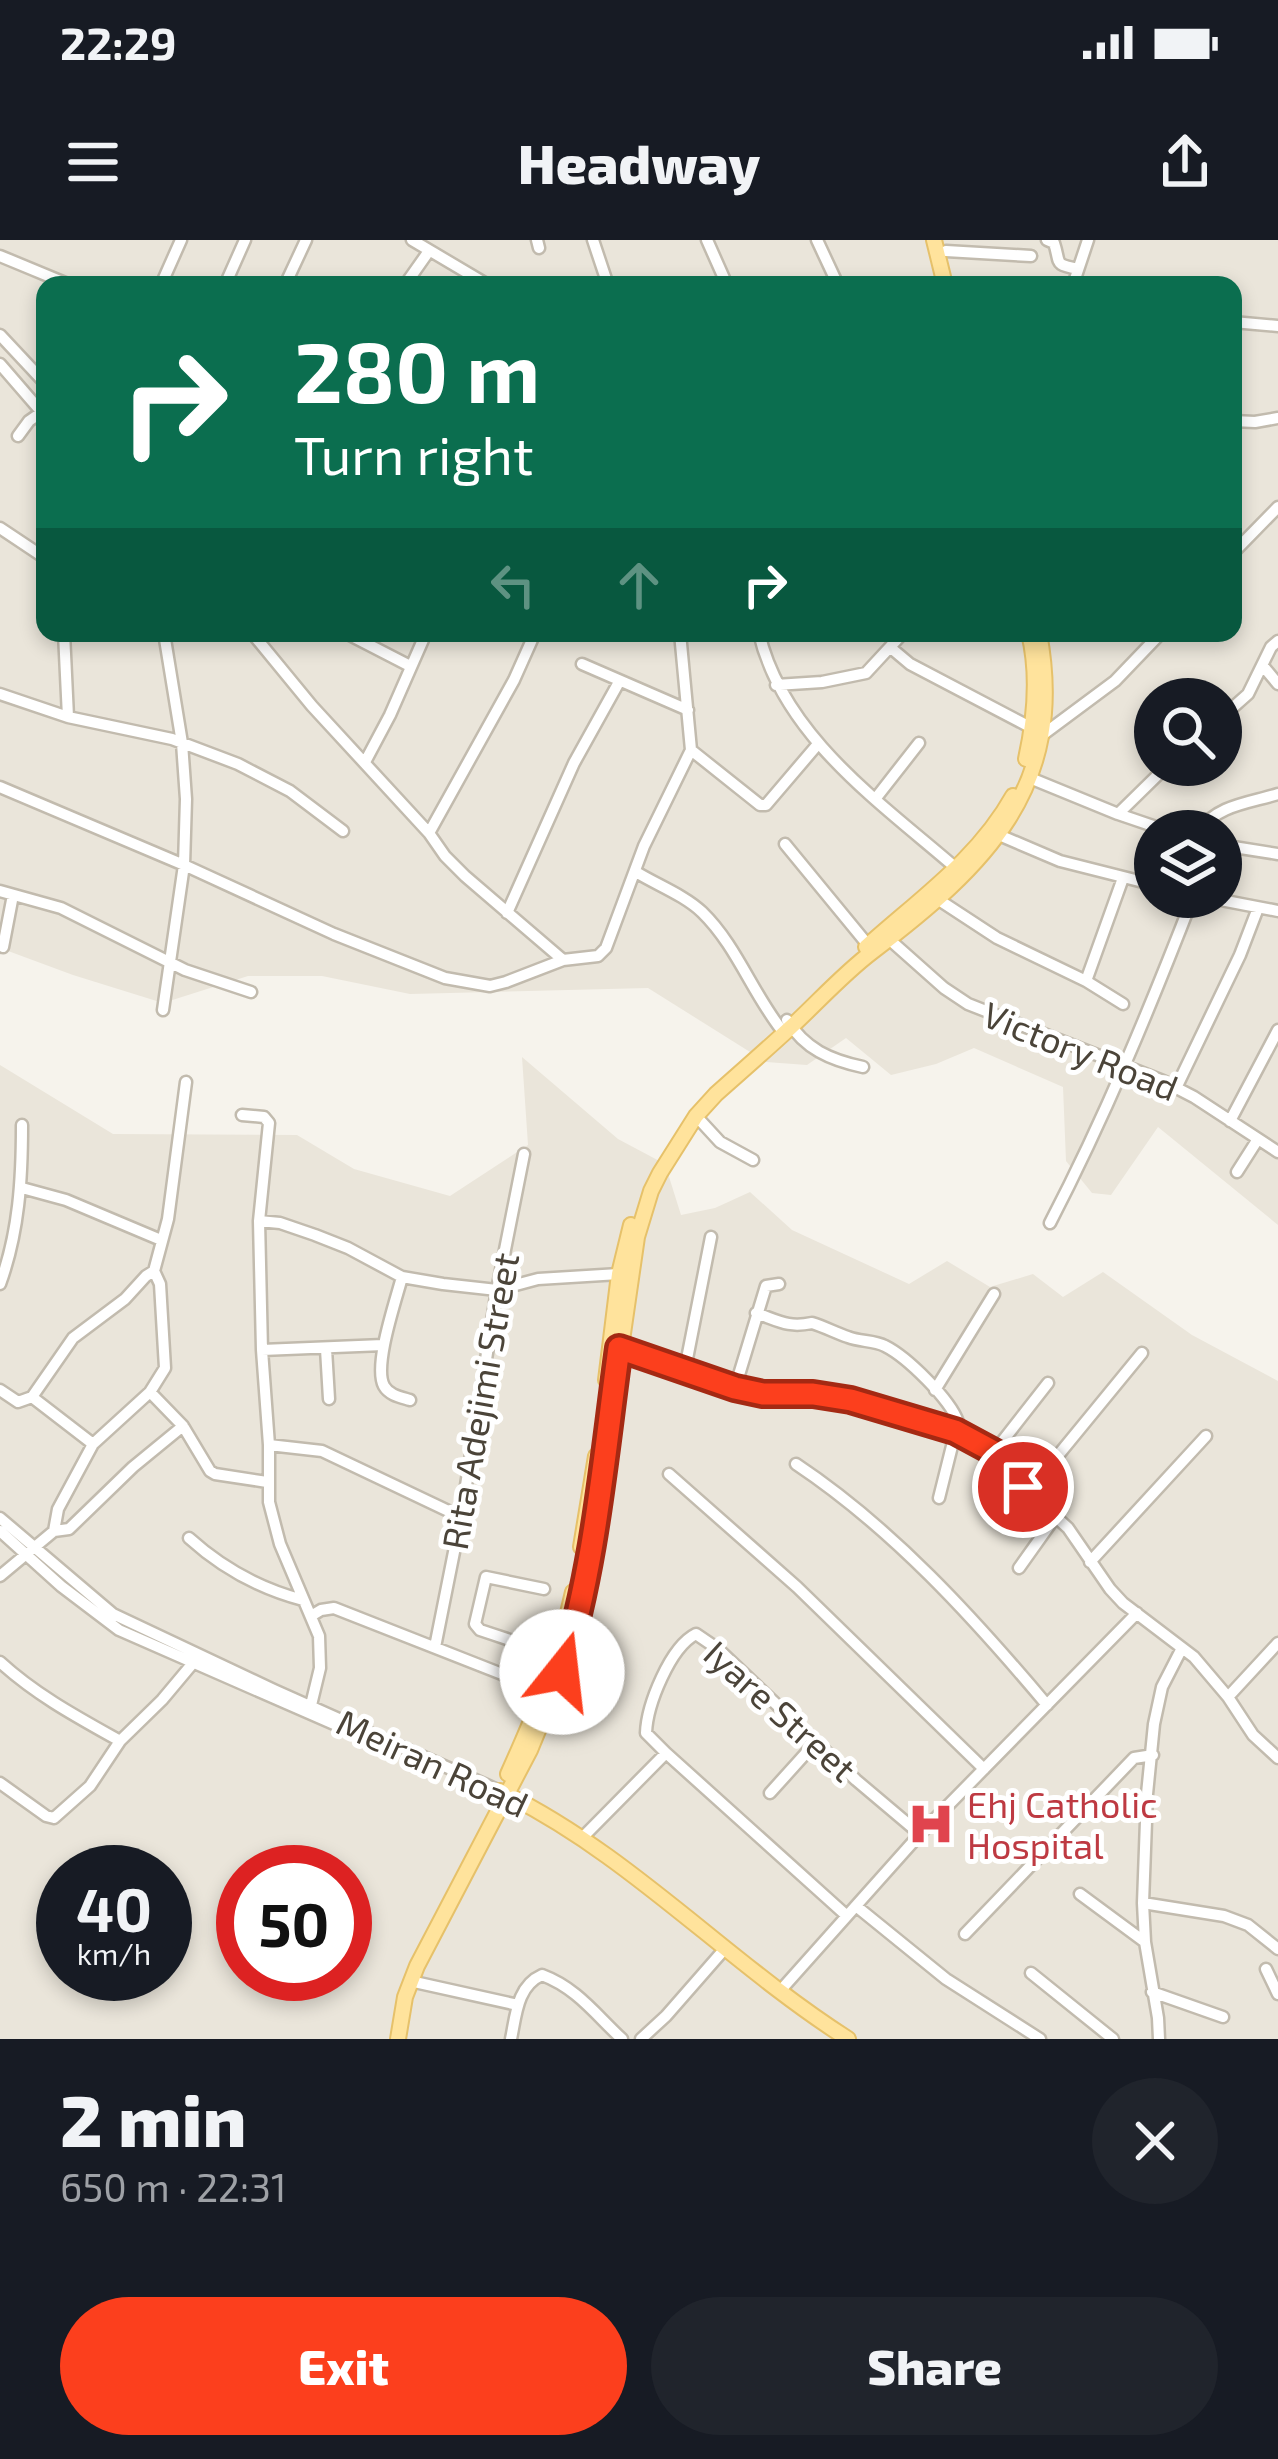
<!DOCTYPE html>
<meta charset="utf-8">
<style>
:root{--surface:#171b24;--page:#20242c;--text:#f1f3f6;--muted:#9ea1a6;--accent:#fc3f1d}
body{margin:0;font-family:"Exo 2",sans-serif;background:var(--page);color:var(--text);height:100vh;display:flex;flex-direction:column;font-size:45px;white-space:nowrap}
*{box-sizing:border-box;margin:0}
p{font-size:39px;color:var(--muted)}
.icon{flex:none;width:66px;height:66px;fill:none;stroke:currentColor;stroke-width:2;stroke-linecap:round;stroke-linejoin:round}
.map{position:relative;height:1799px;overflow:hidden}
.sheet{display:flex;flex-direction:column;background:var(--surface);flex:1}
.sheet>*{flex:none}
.banner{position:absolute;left:36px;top:36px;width:1206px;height:366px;border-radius:24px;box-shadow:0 6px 18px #0003;background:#0b6e4f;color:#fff;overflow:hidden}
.tools{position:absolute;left:1134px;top:438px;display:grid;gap:24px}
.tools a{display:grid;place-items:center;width:108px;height:108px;border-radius:50%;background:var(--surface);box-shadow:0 6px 18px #0003;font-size:60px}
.speed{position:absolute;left:36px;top:1605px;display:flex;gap:24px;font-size:60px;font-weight:700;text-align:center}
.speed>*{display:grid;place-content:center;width:156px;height:156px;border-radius:50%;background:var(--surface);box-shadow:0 6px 18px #0003;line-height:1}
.speed small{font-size:30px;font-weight:400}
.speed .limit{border:18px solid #d22;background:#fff;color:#111}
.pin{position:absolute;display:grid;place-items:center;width:102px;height:102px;color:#fff;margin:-51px;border:6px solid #fff;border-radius:50%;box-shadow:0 3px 12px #0007}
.me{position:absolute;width:132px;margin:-66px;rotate:16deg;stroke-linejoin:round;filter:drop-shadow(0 0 9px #0008)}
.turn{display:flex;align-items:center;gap:42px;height:252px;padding:0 60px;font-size:54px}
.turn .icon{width:156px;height:156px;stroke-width:2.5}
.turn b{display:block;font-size:84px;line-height:102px}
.lanes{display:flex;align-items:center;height:114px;padding:0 60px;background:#0003;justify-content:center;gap:60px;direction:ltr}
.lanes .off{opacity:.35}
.round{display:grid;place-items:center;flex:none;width:126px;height:126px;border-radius:63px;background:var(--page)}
.overview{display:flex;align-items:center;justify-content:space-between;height:204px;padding:0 60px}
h1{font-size:72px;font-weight:800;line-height:90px}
.cta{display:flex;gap:24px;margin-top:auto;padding:24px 60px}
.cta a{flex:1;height:138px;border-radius:72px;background:var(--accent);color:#fff;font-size:48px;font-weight:800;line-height:138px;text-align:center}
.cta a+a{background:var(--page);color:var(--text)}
.status{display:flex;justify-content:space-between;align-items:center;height:84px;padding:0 60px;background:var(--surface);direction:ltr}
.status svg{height:33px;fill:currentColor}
header{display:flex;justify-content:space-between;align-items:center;height:156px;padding:0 60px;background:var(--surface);font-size:54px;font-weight:800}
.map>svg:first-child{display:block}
.residential{fill:#eae5da;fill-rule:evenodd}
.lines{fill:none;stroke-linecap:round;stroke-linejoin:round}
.minor-casing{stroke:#c2bbae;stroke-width:15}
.major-casing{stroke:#e6c16a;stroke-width:18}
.minor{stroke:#fff;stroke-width:10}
.major{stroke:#ffe39c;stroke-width:14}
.route-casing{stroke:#a42913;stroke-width:30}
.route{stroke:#fc3f1d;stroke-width:21}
.labels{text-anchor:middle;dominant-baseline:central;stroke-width:10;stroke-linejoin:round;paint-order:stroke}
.street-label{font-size:36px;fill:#4b4439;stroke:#fff}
.health-label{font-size:36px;fill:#be3a42;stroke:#fff;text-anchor:start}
</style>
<div class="status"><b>22:29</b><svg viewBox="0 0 49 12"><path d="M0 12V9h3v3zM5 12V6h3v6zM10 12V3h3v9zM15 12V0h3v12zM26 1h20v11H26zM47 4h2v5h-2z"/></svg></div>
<header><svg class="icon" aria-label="menu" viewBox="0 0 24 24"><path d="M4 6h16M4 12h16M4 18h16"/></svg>Headway<svg class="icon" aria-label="share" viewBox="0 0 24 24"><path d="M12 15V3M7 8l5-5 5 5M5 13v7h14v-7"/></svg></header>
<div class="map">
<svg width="1278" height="1799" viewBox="0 0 1278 1799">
<rect width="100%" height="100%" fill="#f6f3ec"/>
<path class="residential" d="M0,0H1278V985L1158,887L1111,955L1092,953L1066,921L1063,847L974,808L936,824L891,835L846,798L807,825L766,822L648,748L410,754L322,736H248L163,763L73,735L0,708ZM45,45H1233V393H45ZM1155,459H1221V525H1155ZM1155,591H1221V657H1155Z
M522,817L618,899L665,924L681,975L715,968L750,952L792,990L909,1044L947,1021L990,1047L1033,1034L1063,1057L1103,1032L1192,1095L1278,1141V1799H0V825L113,894L297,895L354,929L450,956L528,905ZM63,1632H165V1734H63ZM243,1632H345V1734H243Z"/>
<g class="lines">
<defs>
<path id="minor" d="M412,0L488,45
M537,0L539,8
M593,0L608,45
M707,0L727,45
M817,0L838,45
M1047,0L1054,3C1061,24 1053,24 1078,29
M946,11L1031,16
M0,16L70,45
M161,45L181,0
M225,45L245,0
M285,45L306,0
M405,45L429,11
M1073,45L1088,0
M1233,82L1278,86
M0,95L45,143
M0,124L45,176
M1233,181L1255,182L1278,178
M18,196L29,181L42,172
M0,288L45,318
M1233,313L1278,267
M64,393L68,477
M252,393L312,466L429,593L445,616L465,636L563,720L598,716L606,708L644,606L691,510L680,393
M346,393L410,426
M759,393C783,496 881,563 957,629
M891,408L910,424L1032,488
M582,424L688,470
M1263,426L1278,444
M776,445L822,442L866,433L903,393
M0,454L68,477L172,499L238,524L290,551L343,591
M1221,478L1248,454L1271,407L1278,401
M1041,496L1115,441L1161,393
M691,510L760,565H766L818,504
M365,522L390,475L426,393
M1030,538L1118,574L1168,591
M0,547L184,625L334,694L445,738L490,746L506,742L563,720
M876,558L919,503
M1118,574L1168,525
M1199,591C1217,565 1249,563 1278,554
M429,593L514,440L535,393
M999,595L1060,621L1155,645
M785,604L868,705
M1221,605L1278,614
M636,632C657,645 684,655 702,672C737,706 753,755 784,793
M0,651L61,668L185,730L251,752
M1205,657L1278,671
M939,660L997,698L1086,741L1123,638
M507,673L574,523L619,442
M890,700L944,748L968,764L1163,841L1194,857L1278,912
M3,707L13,655
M1086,741L1123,764
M163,770L184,625L186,559L182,503L164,393
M787,780C805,809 830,820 863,827
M1176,848L1240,715L1258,668
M242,875L264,877L269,883L259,981L262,1110L269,1205V1262L280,1304L319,1396L320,1428L311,1465
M696,876L720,902L753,920
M1230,881L1278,790
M1237,932L1258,899
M22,948L66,960L161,1000
M259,981L280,983L315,995L348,1008L402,1037L443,1044L497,1050L538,1039L619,1034
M1050,983C1105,877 1150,768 1193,657
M402,1037C396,1060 373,1126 384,1146C389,1155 400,1157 410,1160
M0,1044C19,992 22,939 22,885
M756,1073C779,1081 788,1088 812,1083C825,1087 836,1093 848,1097C860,1102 874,1100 885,1106C907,1117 950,1159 958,1182L939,1258
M619,1108L735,1148L763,1154H813L851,1160L955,1191L994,1212L1023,1247L1068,1288L1110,1349L1123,1363L1194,1417L1228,1457L1253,1495L1278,1518
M326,1109L329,1159
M262,1110L383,1105
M685,1129L711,997
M735,1148L766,1046L779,1044
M0,1150L18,1162L32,1157L93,1204
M935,1150L994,1054
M150,1152L183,1186
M32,1157L73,1098L125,1059L146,1036L154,1031L168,979L186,842
M269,1205L322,1211L461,1277
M994,1212L1048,1143
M796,1224C892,1288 973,1377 1047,1465
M669,1234L797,1347L984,1529
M1028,1252L1142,1113
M0,1278L113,1374L274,1450L500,1551
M0,1291L61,1346L119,1390L375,1502
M54,1291L58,1269L93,1204L150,1152L165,1128L160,1044L154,1031
M189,1298C221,1327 261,1349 303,1360
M1090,1322L1206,1196
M1019,1328L1056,1276
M0,1336L54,1291L69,1289L133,1227L183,1186L210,1231L215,1234L267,1242
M544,1349L486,1337L475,1384L480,1390L558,1416
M311,1376L321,1370L334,1368L545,1451
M435,1407L461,1277L497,1050L524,914
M0,1422C36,1455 77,1477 120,1501
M1228,1457L1278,1403
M666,1513L646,1493C647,1465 670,1407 696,1394L718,1409L856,1540L920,1594
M0,1543L46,1576L54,1578L90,1546L120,1501L162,1460L193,1423
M770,1553L816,1502
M583,1597L666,1513L847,1676
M1080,1654L1145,1702
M1143,1663L1224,1676L1248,1685L1278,1709
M856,1666L946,1739L1040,1799
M965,1694L1134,1518L1153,1515
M1266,1729L1278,1754
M1031,1733L1113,1799
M410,1741L518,1765
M780,1751L920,1594L1137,1373
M1152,1752L1223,1777
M511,1799C516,1775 517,1746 542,1735C577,1748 596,1775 622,1799
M641,1799L666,1776L722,1712
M1159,1799L1158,1778L1145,1702L1143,1663L1147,1554L1154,1484L1162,1447L1182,1408"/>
<path id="major" d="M934,0L945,45
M1026,519C1035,478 1039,434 1029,393
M866,707C918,660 978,619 1013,556
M606,1140L619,1034L631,985
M581,1307L596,1216
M508,1534C535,1474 559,1417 573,1352
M500,1551C630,1614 727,1722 848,1799
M398,1799L405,1757L417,1726L530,1510L562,1432L575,1393L599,1259L637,997L651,951L660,933L696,876L716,854C741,832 766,810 791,787C818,762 843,734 872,712C985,626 1068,548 1039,393"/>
</defs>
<use href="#minor" class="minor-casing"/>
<use href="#major" class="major-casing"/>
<use href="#minor" class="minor"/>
<use href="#major" class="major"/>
</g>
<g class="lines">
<defs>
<path id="route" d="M562,1432C595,1328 604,1216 619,1108L735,1148L763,1154H813L851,1160L955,1191L994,1212L1023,1247"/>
</defs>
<use href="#route" class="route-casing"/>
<use href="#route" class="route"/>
</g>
<defs>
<symbol id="hospital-bare" viewBox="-9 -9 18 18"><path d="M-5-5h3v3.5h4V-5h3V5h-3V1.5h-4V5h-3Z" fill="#e0444e" stroke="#fff" stroke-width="2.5" paint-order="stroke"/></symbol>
</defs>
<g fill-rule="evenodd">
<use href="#hospital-bare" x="898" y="1551" width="66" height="66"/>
</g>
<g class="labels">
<g class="street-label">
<text transform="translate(1081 810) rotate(22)">Victory Road</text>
<text transform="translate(479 1161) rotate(-80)">Rita Adejimi Street</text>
<text transform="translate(781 1470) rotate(42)">Iyare Street</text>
<text transform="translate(433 1522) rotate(25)">Meiran Road</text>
</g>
<g class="health-label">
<text x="967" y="1563">Ehj Catholic<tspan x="967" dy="41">Hospital</tspan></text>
</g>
</g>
</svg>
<div class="tools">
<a><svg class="icon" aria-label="search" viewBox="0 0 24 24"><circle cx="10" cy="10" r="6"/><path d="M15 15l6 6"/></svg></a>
<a><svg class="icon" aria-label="layers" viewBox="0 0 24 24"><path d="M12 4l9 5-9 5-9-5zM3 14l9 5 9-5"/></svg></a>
</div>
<div class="speed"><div>40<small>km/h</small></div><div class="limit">50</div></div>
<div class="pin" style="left:1023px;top:1247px;background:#d93025"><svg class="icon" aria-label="arrive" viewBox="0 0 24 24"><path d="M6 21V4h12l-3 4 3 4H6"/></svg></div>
<svg class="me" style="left:562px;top:1432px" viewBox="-20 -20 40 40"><circle r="19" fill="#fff"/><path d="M0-13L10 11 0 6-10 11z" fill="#fc3f1d"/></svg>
<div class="banner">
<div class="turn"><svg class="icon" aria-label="right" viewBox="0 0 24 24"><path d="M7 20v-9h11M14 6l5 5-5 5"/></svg><div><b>280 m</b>Turn right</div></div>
<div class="lanes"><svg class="icon off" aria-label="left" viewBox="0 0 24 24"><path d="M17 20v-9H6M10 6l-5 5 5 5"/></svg><svg class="icon off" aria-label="ahead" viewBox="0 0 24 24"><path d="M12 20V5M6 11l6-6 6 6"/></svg><svg class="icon" aria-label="right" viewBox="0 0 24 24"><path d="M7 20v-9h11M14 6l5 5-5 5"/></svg></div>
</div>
</div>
<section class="sheet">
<div class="overview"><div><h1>2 min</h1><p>650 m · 22:31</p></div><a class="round"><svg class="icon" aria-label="close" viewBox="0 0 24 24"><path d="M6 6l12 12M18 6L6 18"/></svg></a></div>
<div class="cta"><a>Exit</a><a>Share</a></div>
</section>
